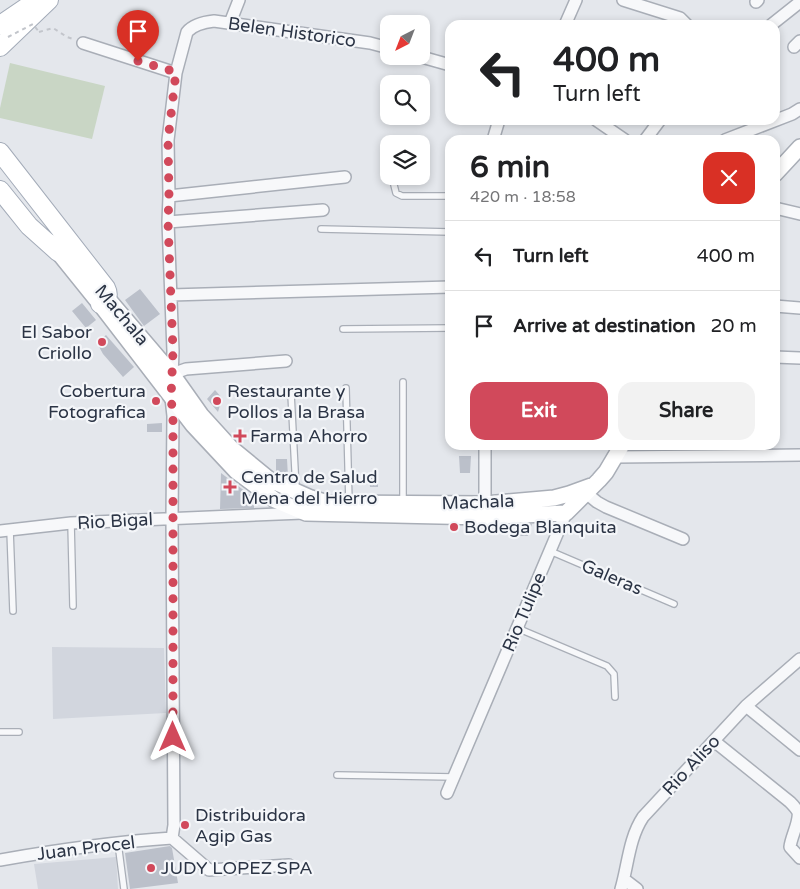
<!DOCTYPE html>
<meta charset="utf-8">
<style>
:root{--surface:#fff;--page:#f2f2f2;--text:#202124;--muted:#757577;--line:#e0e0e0;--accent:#d1495b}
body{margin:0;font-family:"Varela Round",sans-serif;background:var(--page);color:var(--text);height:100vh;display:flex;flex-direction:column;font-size:19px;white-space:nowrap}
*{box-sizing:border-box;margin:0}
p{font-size:16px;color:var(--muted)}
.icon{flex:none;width:28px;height:28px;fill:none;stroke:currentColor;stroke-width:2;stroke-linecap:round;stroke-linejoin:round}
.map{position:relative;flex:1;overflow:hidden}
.side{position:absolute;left:445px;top:135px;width:335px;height:315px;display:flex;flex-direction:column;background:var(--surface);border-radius:15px;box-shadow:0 2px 8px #0003}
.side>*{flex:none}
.top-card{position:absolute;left:445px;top:20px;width:335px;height:105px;border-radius:15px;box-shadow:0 2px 8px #0003;background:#fff;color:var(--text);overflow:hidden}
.needle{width:32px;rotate:222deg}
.fabs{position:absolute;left:380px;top:15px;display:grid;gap:10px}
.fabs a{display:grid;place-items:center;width:50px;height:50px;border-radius:10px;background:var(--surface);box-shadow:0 2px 8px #0003;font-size:25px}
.pin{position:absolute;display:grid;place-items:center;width:42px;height:42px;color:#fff;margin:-51px -21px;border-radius:50% 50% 50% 0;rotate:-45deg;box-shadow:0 0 5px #0007}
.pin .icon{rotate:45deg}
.me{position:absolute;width:55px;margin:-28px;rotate:0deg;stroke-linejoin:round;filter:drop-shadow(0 0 4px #0008)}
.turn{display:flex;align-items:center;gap:18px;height:105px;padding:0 25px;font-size:22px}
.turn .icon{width:65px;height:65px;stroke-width:2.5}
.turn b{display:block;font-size:35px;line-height:42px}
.round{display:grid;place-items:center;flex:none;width:52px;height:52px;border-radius:15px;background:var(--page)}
.overview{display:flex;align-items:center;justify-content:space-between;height:85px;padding:0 25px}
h1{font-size:30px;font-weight:700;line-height:38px}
.button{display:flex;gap:10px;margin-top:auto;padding:10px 25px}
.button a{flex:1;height:58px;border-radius:15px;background:var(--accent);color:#fff;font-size:20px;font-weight:700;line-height:58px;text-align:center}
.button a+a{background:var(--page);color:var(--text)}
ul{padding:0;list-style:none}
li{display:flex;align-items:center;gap:15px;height:70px;padding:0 25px;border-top:1px solid var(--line)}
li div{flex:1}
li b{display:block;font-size:19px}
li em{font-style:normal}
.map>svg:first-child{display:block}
.built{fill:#d2d6de}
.green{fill:#c9d6c5}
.building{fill:#bbc0ca}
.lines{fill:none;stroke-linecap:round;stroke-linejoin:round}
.lane-casing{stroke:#a9aeb7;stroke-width:8}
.street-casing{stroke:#a9aeb7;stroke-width:14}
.secondary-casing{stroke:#a9aeb7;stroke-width:18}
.primary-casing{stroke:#a3abb8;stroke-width:20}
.path{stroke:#c2c5cb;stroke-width:2;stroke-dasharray:4 4;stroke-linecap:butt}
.lane{stroke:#f7f8fa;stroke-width:5.5}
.street{stroke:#f7f8fa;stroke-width:11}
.secondary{stroke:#fff;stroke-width:15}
.primary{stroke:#fff;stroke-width:18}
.path-bridge{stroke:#c2c5cb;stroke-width:2;stroke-dasharray:4 4;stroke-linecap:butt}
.route{stroke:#d1495b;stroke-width:9;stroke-dasharray:0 16.2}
.poi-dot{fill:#d1495b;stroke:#f4f6f9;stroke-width:2}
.labels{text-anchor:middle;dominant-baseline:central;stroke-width:4.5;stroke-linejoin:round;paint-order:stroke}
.street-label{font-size:18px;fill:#2b3445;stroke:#f4f6f9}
.poi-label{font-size:18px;fill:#2b3445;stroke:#f4f6f9;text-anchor:start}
</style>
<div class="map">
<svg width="800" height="889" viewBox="0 0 800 889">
<rect width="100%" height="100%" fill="#e4e7ec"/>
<path class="built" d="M52,647L164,648L166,713L53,719Z
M116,857L118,889H38L34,864Z"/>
<path class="green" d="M10,63L105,86L92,139L0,118V108Z"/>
<path class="building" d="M140,289L160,314L144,326L125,300Z
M82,303L96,320L86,328L72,311Z
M106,335L134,367L123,377L103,354L97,343Z
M215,390L222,398L218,412L207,399Z
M162,423V432H147V424Z
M459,456H471L470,473H460Z
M276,459H287L288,477L276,471Z
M369,472H378V487H370Z
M221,473L254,498V508L220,509Z
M532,524L528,536H516L520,525Z
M170,846L172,848L178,883L130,889L125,853Z"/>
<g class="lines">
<defs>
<path id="lane" d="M397,176L394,185L396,193L402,196H450
M321,229L450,232
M343,329L450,328
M346,388L349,503
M291,394L296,489
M403,502V382
M71,523L73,606
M10,530L13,611
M550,551L674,604
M517,628L607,666L614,674L615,697
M0,732H19
M337,775L454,777
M118,843L124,889"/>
<path id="street" d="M623,0L680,18L687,25
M756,2L758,0
M230,23L239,0
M565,25L576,0
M771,25L800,2
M83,43L176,73
M794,47L800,41
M418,56L450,65
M596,120L625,140
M493,140L499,120
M645,140L660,120
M725,140L792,114L800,109
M169,196L345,177
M775,208L800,214
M168,222L323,210
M171,295L450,287
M775,306L800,308
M775,357L800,358
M172,374L186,369L286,361
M172,377L173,351L168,222L169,196L168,140L176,73L187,32C194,24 204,22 214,21L370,43L389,48
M171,398L173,416L172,518L174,825L172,838
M615,457L800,455
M586,493L597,502L606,507L683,539
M485,511V445
M0,531L71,523L303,513
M746,706L800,750
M714,741L790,802C793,805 796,808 798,812C800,821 791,837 790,847L800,858
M447,793L566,513
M172,838L209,870L289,865
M0,860C57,850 114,842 172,838
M624,879L637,889
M621,889C628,865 629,838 643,817L746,706L800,659"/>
<path id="secondary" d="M775,174L800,147
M50,242L100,304L193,425L236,471L275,500L306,513L484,517L566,513L599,480L606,472L622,445
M108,299L172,374L201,415L231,448L270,480L311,498L328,503L485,504L554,498L569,494L591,486"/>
<path id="primary" d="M0,25L37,0
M0,47L49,0
M0,152L106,288C110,296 107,299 100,304
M0,190L29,226L58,252"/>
</defs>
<use href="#lane" class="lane-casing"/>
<use href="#street" class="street-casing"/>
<use href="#secondary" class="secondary-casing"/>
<use href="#primary" class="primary-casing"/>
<path class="path" d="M39,32L53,28L67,37L73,39"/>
<use href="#lane" class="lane"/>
<use href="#street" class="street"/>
<use href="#secondary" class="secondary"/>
<use href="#primary" class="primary"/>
<path class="path-bridge" d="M8,37L33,24L39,32"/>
</g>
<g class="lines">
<path class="route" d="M138,61L176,72L168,140L169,196L168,222L173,351L171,398L173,416V737"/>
</g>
<g class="poi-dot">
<circle cx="102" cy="342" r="5"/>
<circle cx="156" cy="401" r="5"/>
<circle cx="217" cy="401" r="5"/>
<path d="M237.5 428.5h5v5h5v5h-5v5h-5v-5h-5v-5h5z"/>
<path d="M227.5 479.5h5v5h5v5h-5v5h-5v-5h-5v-5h5z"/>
<circle cx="454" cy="527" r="5"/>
<circle cx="185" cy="825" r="5"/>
<circle cx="151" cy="868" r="5"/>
</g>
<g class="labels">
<g class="street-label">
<text transform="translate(292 32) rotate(8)">Belen Historico</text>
<text transform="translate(122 315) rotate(50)">Machala</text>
<text transform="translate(478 502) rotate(-2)">Machala</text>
<text transform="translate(115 521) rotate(-3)">Rio Bigal</text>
<text transform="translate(612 577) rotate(23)">Galeras</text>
<text transform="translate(524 612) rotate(-67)">Rio Tulipe</text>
<text transform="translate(691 765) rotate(-47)">Rio Aliso</text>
<text transform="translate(86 848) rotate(-7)">Juan Procel</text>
</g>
<g class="poi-label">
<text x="92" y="332" text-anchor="end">El Sabor<tspan x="92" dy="21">Criollo</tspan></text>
<text x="146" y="391" text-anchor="end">Cobertura<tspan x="146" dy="21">Fotografica</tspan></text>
<text x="227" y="391">Restaurante y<tspan x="227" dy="21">Pollos a la Brasa</tspan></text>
<text x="250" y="436">Farma Ahorro</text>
<text x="241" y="477">Centro de Salud<tspan x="241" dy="21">Mena del Hierro</tspan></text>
<text x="464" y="527">Bodega Blanquita</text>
<text x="195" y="815">Distribuidora<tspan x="195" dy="21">Agip Gas</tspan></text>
<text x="161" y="868">JUDY LOPEZ SPA</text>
</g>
</g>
</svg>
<div class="fabs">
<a><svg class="needle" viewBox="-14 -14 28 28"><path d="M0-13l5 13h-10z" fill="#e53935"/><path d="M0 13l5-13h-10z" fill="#757577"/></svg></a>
<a><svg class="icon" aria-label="search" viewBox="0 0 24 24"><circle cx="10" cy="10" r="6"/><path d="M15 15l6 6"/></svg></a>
<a><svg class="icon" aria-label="layers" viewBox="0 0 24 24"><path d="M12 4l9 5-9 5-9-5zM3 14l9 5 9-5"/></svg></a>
</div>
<div class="pin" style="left:138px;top:61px;background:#d93025"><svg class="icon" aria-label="arrive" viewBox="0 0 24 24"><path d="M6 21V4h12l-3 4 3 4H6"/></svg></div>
<svg class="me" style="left:173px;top:737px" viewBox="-20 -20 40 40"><path d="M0-17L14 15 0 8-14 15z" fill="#d1495b" stroke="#fff" stroke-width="4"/></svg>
<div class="top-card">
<div class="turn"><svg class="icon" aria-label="left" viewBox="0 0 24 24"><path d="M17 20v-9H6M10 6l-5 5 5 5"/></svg><div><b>400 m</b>Turn left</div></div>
</div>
<section class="side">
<div class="overview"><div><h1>6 min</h1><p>420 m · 18:58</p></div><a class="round" style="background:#d93025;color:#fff"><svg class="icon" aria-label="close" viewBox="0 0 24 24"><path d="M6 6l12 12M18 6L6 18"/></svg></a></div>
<ul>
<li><svg class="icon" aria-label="left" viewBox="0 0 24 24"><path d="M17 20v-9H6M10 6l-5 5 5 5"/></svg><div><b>Turn left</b></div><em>400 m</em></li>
<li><svg class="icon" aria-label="arrive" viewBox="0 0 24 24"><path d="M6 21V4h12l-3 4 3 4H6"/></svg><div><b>Arrive at destination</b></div><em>20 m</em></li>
</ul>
<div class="button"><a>Exit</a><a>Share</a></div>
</section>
</div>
